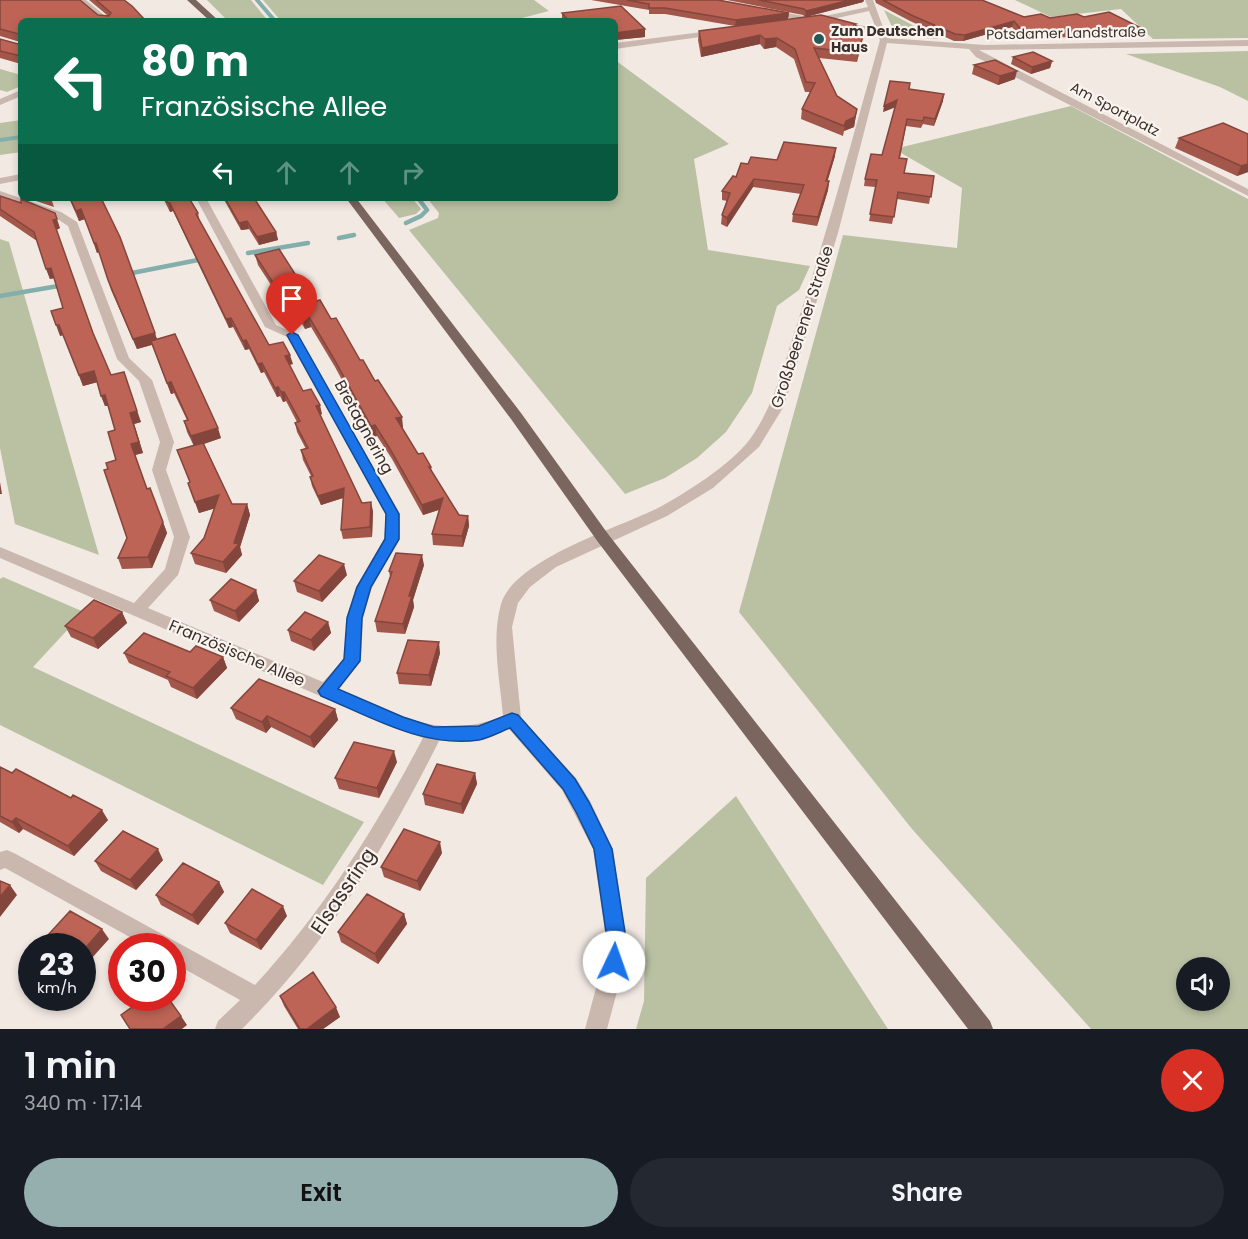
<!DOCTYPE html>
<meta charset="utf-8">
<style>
:root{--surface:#171b24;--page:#242831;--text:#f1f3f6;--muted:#9ea1a6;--accent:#95aeae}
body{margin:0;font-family:Poppins,sans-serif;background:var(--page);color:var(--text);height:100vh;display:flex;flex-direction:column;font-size:22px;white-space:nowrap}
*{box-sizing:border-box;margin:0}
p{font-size:20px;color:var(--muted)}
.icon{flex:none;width:33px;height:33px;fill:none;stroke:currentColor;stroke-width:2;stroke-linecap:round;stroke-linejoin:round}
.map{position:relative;height:1029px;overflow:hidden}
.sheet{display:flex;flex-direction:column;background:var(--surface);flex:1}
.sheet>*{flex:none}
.guide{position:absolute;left:18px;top:18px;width:600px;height:183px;border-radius:9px;box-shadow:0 3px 9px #0003;background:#0b6e4f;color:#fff;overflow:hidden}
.buttons{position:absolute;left:1176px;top:957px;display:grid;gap:12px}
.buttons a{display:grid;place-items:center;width:54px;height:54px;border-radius:50%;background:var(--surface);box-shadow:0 3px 9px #0003;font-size:30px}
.speed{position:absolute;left:18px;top:933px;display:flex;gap:12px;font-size:30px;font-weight:700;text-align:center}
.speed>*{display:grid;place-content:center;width:78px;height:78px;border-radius:50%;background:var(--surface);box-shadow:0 3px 9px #0003;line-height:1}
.speed small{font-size:15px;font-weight:400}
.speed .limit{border:9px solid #d22;background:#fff;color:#111}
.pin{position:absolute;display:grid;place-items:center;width:51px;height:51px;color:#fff;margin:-62px -26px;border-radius:50% 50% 50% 0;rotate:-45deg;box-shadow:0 0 6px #0007}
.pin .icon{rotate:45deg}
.me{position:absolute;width:66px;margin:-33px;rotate:3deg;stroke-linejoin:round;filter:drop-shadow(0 0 4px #0008)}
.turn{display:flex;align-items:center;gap:21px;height:126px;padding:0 24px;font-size:27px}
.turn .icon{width:78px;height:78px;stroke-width:2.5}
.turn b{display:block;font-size:42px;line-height:51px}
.lanes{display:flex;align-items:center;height:57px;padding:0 24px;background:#0003;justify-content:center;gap:30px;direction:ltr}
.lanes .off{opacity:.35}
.round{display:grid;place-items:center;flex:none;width:63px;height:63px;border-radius:32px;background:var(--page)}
.headline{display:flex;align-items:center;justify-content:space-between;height:102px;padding:0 24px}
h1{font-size:36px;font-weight:600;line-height:45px}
.action{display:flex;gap:12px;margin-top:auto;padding:12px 24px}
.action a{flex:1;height:69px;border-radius:36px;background:var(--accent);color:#111;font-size:24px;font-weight:600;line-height:69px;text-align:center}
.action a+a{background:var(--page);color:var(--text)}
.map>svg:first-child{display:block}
.green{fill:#bac1a3;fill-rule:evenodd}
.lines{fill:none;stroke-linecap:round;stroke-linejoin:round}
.stream-far1{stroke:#83aeab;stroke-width:4}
.stream{stroke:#83aeab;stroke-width:4.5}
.minor{fill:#cab8af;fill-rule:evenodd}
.major{fill:#7a655f;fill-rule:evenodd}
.wall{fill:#a3564a}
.shaded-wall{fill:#84463c}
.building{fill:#bd6456;stroke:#84463c;stroke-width:1.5}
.route{fill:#1a73e8;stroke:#114b97;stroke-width:1.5}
.poi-dot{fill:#245957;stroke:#faf4ef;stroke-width:2}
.labels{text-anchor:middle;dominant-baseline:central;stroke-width:4.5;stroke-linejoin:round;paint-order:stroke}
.far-poi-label{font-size:14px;font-weight:bold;fill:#3a2f2c;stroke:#faf4ef;text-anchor:start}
.far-street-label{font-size:14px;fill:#3a2f2c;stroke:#faf4ef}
.street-label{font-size:16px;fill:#3a2f2c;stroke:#faf4ef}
.near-street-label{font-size:20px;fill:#3a2f2c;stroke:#faf4ef}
</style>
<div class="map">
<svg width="1248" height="1029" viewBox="0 0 1248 1029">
<rect width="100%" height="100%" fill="#f2e9e3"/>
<path class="green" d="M207,0H251L268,21H228Z
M263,0H534L549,11L522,18L524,21H281Z
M1015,0H1248V38L1153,39L1121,9L1051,17Z
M884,10L939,39L896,35Z
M1248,51V101L1220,87L1126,54Z
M615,60L729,144L694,159L708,250L810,266L799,290L777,306L752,393L726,432L697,458L665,478L625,494L409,230L438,218L439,213L427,198H615Z
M0,69L21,75V86L7,92L0,90Z
M1071,106L1248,199V1029H1091L912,829L739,612L843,235L957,248L962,188L894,149ZM1186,968H1220V1000H1186Z
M21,120V152L0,155V123Z
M382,198H412L421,209L416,214L399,218Z
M0,239L9,242L99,555L15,524L0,448Z
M3,577L84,612L33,667L364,822L323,885L0,725V579Z
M736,796L888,1029H636L644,1001L646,878Z"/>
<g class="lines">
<path class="stream-far1" d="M257,0L275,21
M0,140L21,137"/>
<path class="stream" d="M406,223L421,216L427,210L418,198
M339,238L354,235
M248,253L308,243
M127,274L203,259
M0,296L64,285"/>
<path class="minor" d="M77,0H86L111,21H102Z
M865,0H873L887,38L985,45L1248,40V46L979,50L1248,189V196L976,57L969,49L887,43L838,233L784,406L759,447L713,488L667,516L556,567L530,587L518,603L512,627L521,718L576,778L590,801L613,849L625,932V962L607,1029H585L603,962L605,932L593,849L562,790L509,729L480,740L439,741C386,847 326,946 242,1029H215L218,1021L240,1000L172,962V946H146L5,868L0,870V852L7,850L14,853L255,985C324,910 376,827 423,738L392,727L0,558V547L134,603L165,569L174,537L152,470L160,442L139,381L117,359L68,226L53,216L0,198V191L61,212L77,222L129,358L152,380L174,442L166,470L190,537L178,575L148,608L323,682L344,659L347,618L356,587L384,539L386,514L287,337L265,327L196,198H206L276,325L298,335L400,514V539L372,587L363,618L361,661L338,689C397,714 439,742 503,716C500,680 491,639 501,604C514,560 617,528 656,509C683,495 732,464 750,439C776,403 785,359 799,318C829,226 854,133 880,40L877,34L811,23L766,12L770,10L815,18L868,7ZM869,11L876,28L828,20Z
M718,30H721V34L615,49V43Z
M21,90V96L0,105V99Z
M21,174V180L0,184V178Z"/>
<path class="major" d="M187,0H196L219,21H210Z
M346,198H356L521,413L608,534L990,1021L993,1029H968L598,542L511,419Z"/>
</g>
<path class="wall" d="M0,0L98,15H107L89,0H124L146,21H21V64L0,58V39L18,44L20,42L0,36Z
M591,0H717L789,13L788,19L805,17L803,15L727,0H864L863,2L806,17L856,24L855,33L863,36L861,45L857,62L819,58L837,96L857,109L854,127L844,131L843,136L801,119L802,109L810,92H805L794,59L776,47L764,49L760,44L701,57L698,40L699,31L735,26L665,14H649V10Z
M875,0H982L1024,17L1050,18L1084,17L1145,30L1143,36L1021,38L1012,27L963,41H954L910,21L876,3Z
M621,6L645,29V37L615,40V21H563L562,20V13Z
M1013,57L1052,61L1050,68L1031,74L1011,64Z
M974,65L1015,79L998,85L972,74Z
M909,89L943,101L934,126L923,124L921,128L906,126L900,158L904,173L934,176L929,204L897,199L892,224L869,221L876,187L864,186L865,179L882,155L895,107L883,112Z
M1248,134V172L1237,176L1175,148L1179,138Z
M835,156L827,181H829L828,190L817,226L792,222L793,214L801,194L753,187L727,227L721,224L722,215L727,201L722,200V191L748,164L777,160Z
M0,196L60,228L56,230L94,336L111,375L141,422L134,424L143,453L135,455L147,489L150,488L167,533L152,568L122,569L118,558L127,538L108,469L116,460L115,430L108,406H105L97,382L83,386L63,335L60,336L63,308L54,278L50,279L37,241L0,216Z
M27,198H51L54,207Z
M69,198H101L157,339L221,438L204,444L232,504H247L250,515L240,547L242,555L226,573L195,564L191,553L204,538L215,508L199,513L188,483H190L177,450L194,446L187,432L184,421L187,420L174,393L171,394L152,345L137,349L111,290L99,252L97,253L85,219L79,221Z
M163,198H189L198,213L200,222L269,345L293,364L289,365L303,391L322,414L320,415L362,503L373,511L372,537L343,539L341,530L343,498L321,505L312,486L310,477L311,476L303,460L301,450L306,449L297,432L295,423L297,422L286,401L283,402L280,396L277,397L264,372L261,373L249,349L245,350L233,327L229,328L173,211L170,212Z
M223,198H254L276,232L278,240L259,245L249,229L241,230Z
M255,255L313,302L331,319L375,381L403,427L402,428L418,454L431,467L432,472L459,515L468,516L469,526L463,547L433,545L432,534L439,510L423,515L392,459L377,436L373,437L335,367L311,327L305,329L294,310L288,311L258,265Z
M424,565L413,600L414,607L405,634L377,632L375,621L390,577L389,571Z
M347,575L322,602L297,592L294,581Z
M256,590L259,601L239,622L214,611L210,600Z
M122,612L127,623L98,649L71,637L65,626Z
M328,622L331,633L314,651L291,641L288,630Z
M190,652L223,657L227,668L197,699L171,687L168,680L129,663L124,653Z
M440,653L431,686L399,684L397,673Z
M231,708L335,709L338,720L314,748L271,727L266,733L236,719Z
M397,762L379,798L339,789L335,778Z
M0,767L108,820L74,856L23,829L19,833L0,822Z
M475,773L477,784L463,814L425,805L423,794Z
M442,853L420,891L384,877L381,867Z
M163,860L136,890L101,871L95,861Z
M219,882L224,892L198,925L161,905L156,895Z
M404,914L407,924L378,964L341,942L338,932Z
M287,916L261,950L230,933L225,923Z
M280,996L340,1017L323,1029H298L284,1006Z"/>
<path class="shaded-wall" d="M850,0H864L863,2L805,17L806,11Z
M789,13L788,19L735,26L736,20Z
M1014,21L1012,27L963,41L965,35Z
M856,24L855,26H856L855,35L849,30Z
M645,29V37L615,40V33Z
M760,35V44L701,57L702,48Z
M863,36L861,45L857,62L858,53Z
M777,38L776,47L764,49L765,39Z
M1052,61L1050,68L1031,74L1032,67Z
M1017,71L1015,79L998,85L1000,76Z
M944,94L943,101L934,126L935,119Z
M897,100L896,107L883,112L884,106Z
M857,109L854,127L844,131L843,136L846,121Z
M836,148L835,156L825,190L826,181Z
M1248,164V172L1237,176L1241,166Z
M754,179L753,187L727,227V218Z
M829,181L828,190L817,226L818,217Z
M168,203H170L173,211L170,212Z
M81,209L85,219L79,221L76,211Z
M55,213L60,228L56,230L53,220Z
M247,221L249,229L241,230L239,223Z
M276,232L278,240L259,245L257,237Z
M94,243H96L99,252L97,253Z
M51,268L55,278L50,279L46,269Z
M292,300L294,310L288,311L285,301Z
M309,317L311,327L305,329L303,319Z
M231,318L233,327L229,328L226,319Z
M56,325H59L63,335L60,336Z
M155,333L158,343L137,349L133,339Z
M246,340L249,349L245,350L243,341Z
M290,355L293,364L287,365L285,356Z
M262,363L264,372L261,373L258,364Z
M94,371L98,382L83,386L79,375Z
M124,372L141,422L134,424L143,453L135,455L131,444L130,413Z
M171,382L174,393L171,394L167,383Z
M278,387L280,396L277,397L275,388Z
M281,392H284L286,401L283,402Z
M105,395L109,406H105L101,396Z
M320,405L322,414L318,416L316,406Z
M402,417L403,427L398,429L396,418Z
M375,425L377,436L373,437L371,426Z
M218,428L221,438L194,447L191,436Z
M0,482L2,494H0Z
M344,488L346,497L321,505L318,496Z
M219,495L223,506L199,513L195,502Z
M443,498L444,508L423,515L422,505Z
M371,502L373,511L372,537L370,527Z
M247,504L250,515L240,547L242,555L226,573L223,562L234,543Z
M468,516L469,526L463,547L462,536Z
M163,522L167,533L152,568L148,557Z
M422,555L424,565L413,600L414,607L405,634L403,624L409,596Z
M344,564L347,575L322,602L319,591Z
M256,590L259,601L239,622L235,611Z
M122,612L127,623L98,649L93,638Z
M328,622L331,633L314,651L311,640Z
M439,642L440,653L431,686L429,675Z
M223,657L227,668L197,699L193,688Z
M335,709L338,720L314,748L310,737Z
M267,716L271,727L266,733L262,722Z
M394,751L397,762L379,798L377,788Z
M475,773L477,784L463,814L461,804Z
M102,810L108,820L74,856L68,846Z
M16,818L23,829L19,833L12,822Z
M440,842L442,853L420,891L417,881Z
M158,849L163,860L136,890L130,880Z
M219,882L224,892L198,925L192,915Z
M10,885L17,895L0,917V897Z
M283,906L287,916L261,950L256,940Z
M404,914L407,924L378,964L375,954Z
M102,929L109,939L82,969V952Z
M336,1007L340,1017L323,1029H307Z
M181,1016L187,1025L182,1029H163Z"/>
<path class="building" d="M0,0H80L98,15L109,16L111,13L96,0H124L132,6L146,21H21V56L0,51V39L18,44L20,42L19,34L0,29Z
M627,0H718L789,13L736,20L665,8H649V4Z
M759,0H850L806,11L804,9Z
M883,0H982L1024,17L1041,14L1050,18L1077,14L1084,17L1109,12L1145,30L1023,32L1014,21L965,35L955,34L911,15Z
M621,6L645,29L615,33V21H569L562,13Z
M821,15L856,24L854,25L856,26L849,30L863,36L858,53L814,48L837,96L857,109L855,117L846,121L844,126L802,109L815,83L806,82L795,49L777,38L765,39L760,35L702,48L699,31Z
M1033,52L1052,61L1032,67L1013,57Z
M995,60L1017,71L1000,76L974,65Z
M890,81L910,83L909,89L944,94L935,119L924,117L923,121L907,119L899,158L907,159L904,173L934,176L931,197L898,192L894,217L870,214L877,180L865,179L871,154L882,155L897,100L884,106Z
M1223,123L1248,134V164L1241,166L1179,138Z
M784,142L836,148L826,181H829L818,217L793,214L804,185L754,179L727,218L722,215L730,193L722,191L733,176L736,177L741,163L748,164L751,157L777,160Z
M20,156L21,157V189Z
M0,196L21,203V199L55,213L57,219L53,220L93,333L111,375L124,372L137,411L130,413L139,442L131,444L147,489L150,488L163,522L148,557L118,558L127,538L104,470L108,469L106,463L116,460L108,432L115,430L105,395L101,396L94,371L79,375L59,325H56L51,311L63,308L51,268L46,269L34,232L0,209Z
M70,198H101L120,237L155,333L133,339L108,280L96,243H94L81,209L76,211Z
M165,198H189L198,213L196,214L269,345L283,342L290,355L285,356L303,391L311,389L320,405L316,406L362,503L371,502L370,527L341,530L344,488L318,496L310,477L313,476L301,450L308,448L295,423L300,421L284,392H281L278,387L275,388L262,363L258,364L246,340L243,341L231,318L226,319L170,203H168Z
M225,198H254L276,232L257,237L247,221L239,223Z
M279,249L313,302L320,300L331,319L336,318L360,360H363L375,381L378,380L402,417L396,418L418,454L423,453L431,467H429L459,515L468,516L462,536L432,534L443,498L422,505L390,449L375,425L371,426L333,357L309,317L303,319L292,300L285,301L255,255Z
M175,334L218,428L191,436L184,421L188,420L171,382L167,383L151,341Z
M203,443L232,504H247L234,543L239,544L223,562L191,553L204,538L219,495L195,502L188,483L190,482L177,450Z
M396,553L422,555L409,596H412L403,624L375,621L392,572L389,571Z
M319,555L344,564L319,591L294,581Z
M231,579L256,590L235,611L210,600Z
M94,600L122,612L93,638L65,626Z
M305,612L328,622L311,640L288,630Z
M144,633L190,652L196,646L223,657L193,688L166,676L170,672L124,653Z
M408,640L439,642L429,675L397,673Z
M259,679L335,709L310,737L267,716L262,722L231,708Z
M354,742L394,751L377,788L335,778Z
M437,764L475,773L461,804L423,794Z
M0,767L12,773L16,769L71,798L73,795L102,810L68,846L16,818L12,822L0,816Z
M404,829L440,842L417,881L381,867Z
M123,831L158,849L130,880L95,861Z
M183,863L219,882L192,915L156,895Z
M0,881L10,885L0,897Z
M252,889L283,906L256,940L225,923Z
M367,894L404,914L375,954L338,932Z
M70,911L102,929L82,952V946H38Z
M313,972L336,1007L307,1029H300L280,996Z
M137,998H168L181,1016L163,1029H130L121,1015L132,1007L129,1003Z"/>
<path class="route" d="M292,332L298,335L399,514V539L371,587L362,618L360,661L338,689L403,717L434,727L479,726L512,713L518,715L575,779L589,802L612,849L625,932L624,962L621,969L614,972L607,969L604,962L606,932L594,849L576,812L563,789L510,728C500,732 489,738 479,740C423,748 371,717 321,696L318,691L344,659L347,618L357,587L385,539L386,514L287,335Z"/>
<circle class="poi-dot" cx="819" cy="39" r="6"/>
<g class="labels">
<g class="far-poi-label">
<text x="831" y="31">Zum Deutschen<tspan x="831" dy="16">Haus</tspan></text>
</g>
<g class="far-street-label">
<text transform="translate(1066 33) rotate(-1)">Potsdamer Landstraße</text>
<text transform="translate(1115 109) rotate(28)">Am Sportplatz</text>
</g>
<g class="street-label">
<text transform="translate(802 327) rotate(-72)">Großbeerener Straße</text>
<text transform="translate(364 427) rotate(61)">Bretagnering</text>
<text transform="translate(237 653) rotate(23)">Französische Allee</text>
</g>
<g class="near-street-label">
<text transform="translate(343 891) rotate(-56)">Elsassring</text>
</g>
</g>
</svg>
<div class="buttons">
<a><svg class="icon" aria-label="sound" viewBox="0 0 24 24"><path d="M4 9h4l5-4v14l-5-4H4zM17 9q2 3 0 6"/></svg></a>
</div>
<div class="speed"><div>23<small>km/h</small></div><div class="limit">30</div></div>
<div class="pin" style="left:292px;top:335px;background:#d93025"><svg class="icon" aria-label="arrive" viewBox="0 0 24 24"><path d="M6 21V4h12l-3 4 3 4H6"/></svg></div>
<svg class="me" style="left:614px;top:962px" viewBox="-20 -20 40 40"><circle r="19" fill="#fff"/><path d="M0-13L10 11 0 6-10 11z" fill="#1a73e8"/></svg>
<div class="guide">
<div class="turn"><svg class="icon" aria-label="left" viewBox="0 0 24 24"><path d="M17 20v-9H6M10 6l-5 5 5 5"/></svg><div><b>80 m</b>Französische Allee</div></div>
<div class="lanes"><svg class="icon" aria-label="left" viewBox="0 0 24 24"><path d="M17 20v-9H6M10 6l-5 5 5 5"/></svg><svg class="icon off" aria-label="ahead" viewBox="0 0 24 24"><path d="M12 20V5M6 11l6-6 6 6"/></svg><svg class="icon off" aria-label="ahead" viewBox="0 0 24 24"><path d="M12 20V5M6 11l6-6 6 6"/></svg><svg class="icon off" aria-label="right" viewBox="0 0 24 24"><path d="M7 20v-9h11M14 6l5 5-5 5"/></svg></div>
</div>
</div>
<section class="sheet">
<div class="headline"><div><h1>1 min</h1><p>340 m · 17:14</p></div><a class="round" style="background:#d93025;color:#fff"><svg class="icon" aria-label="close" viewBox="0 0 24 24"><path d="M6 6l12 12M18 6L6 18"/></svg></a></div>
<div class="action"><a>Exit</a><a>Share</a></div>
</section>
